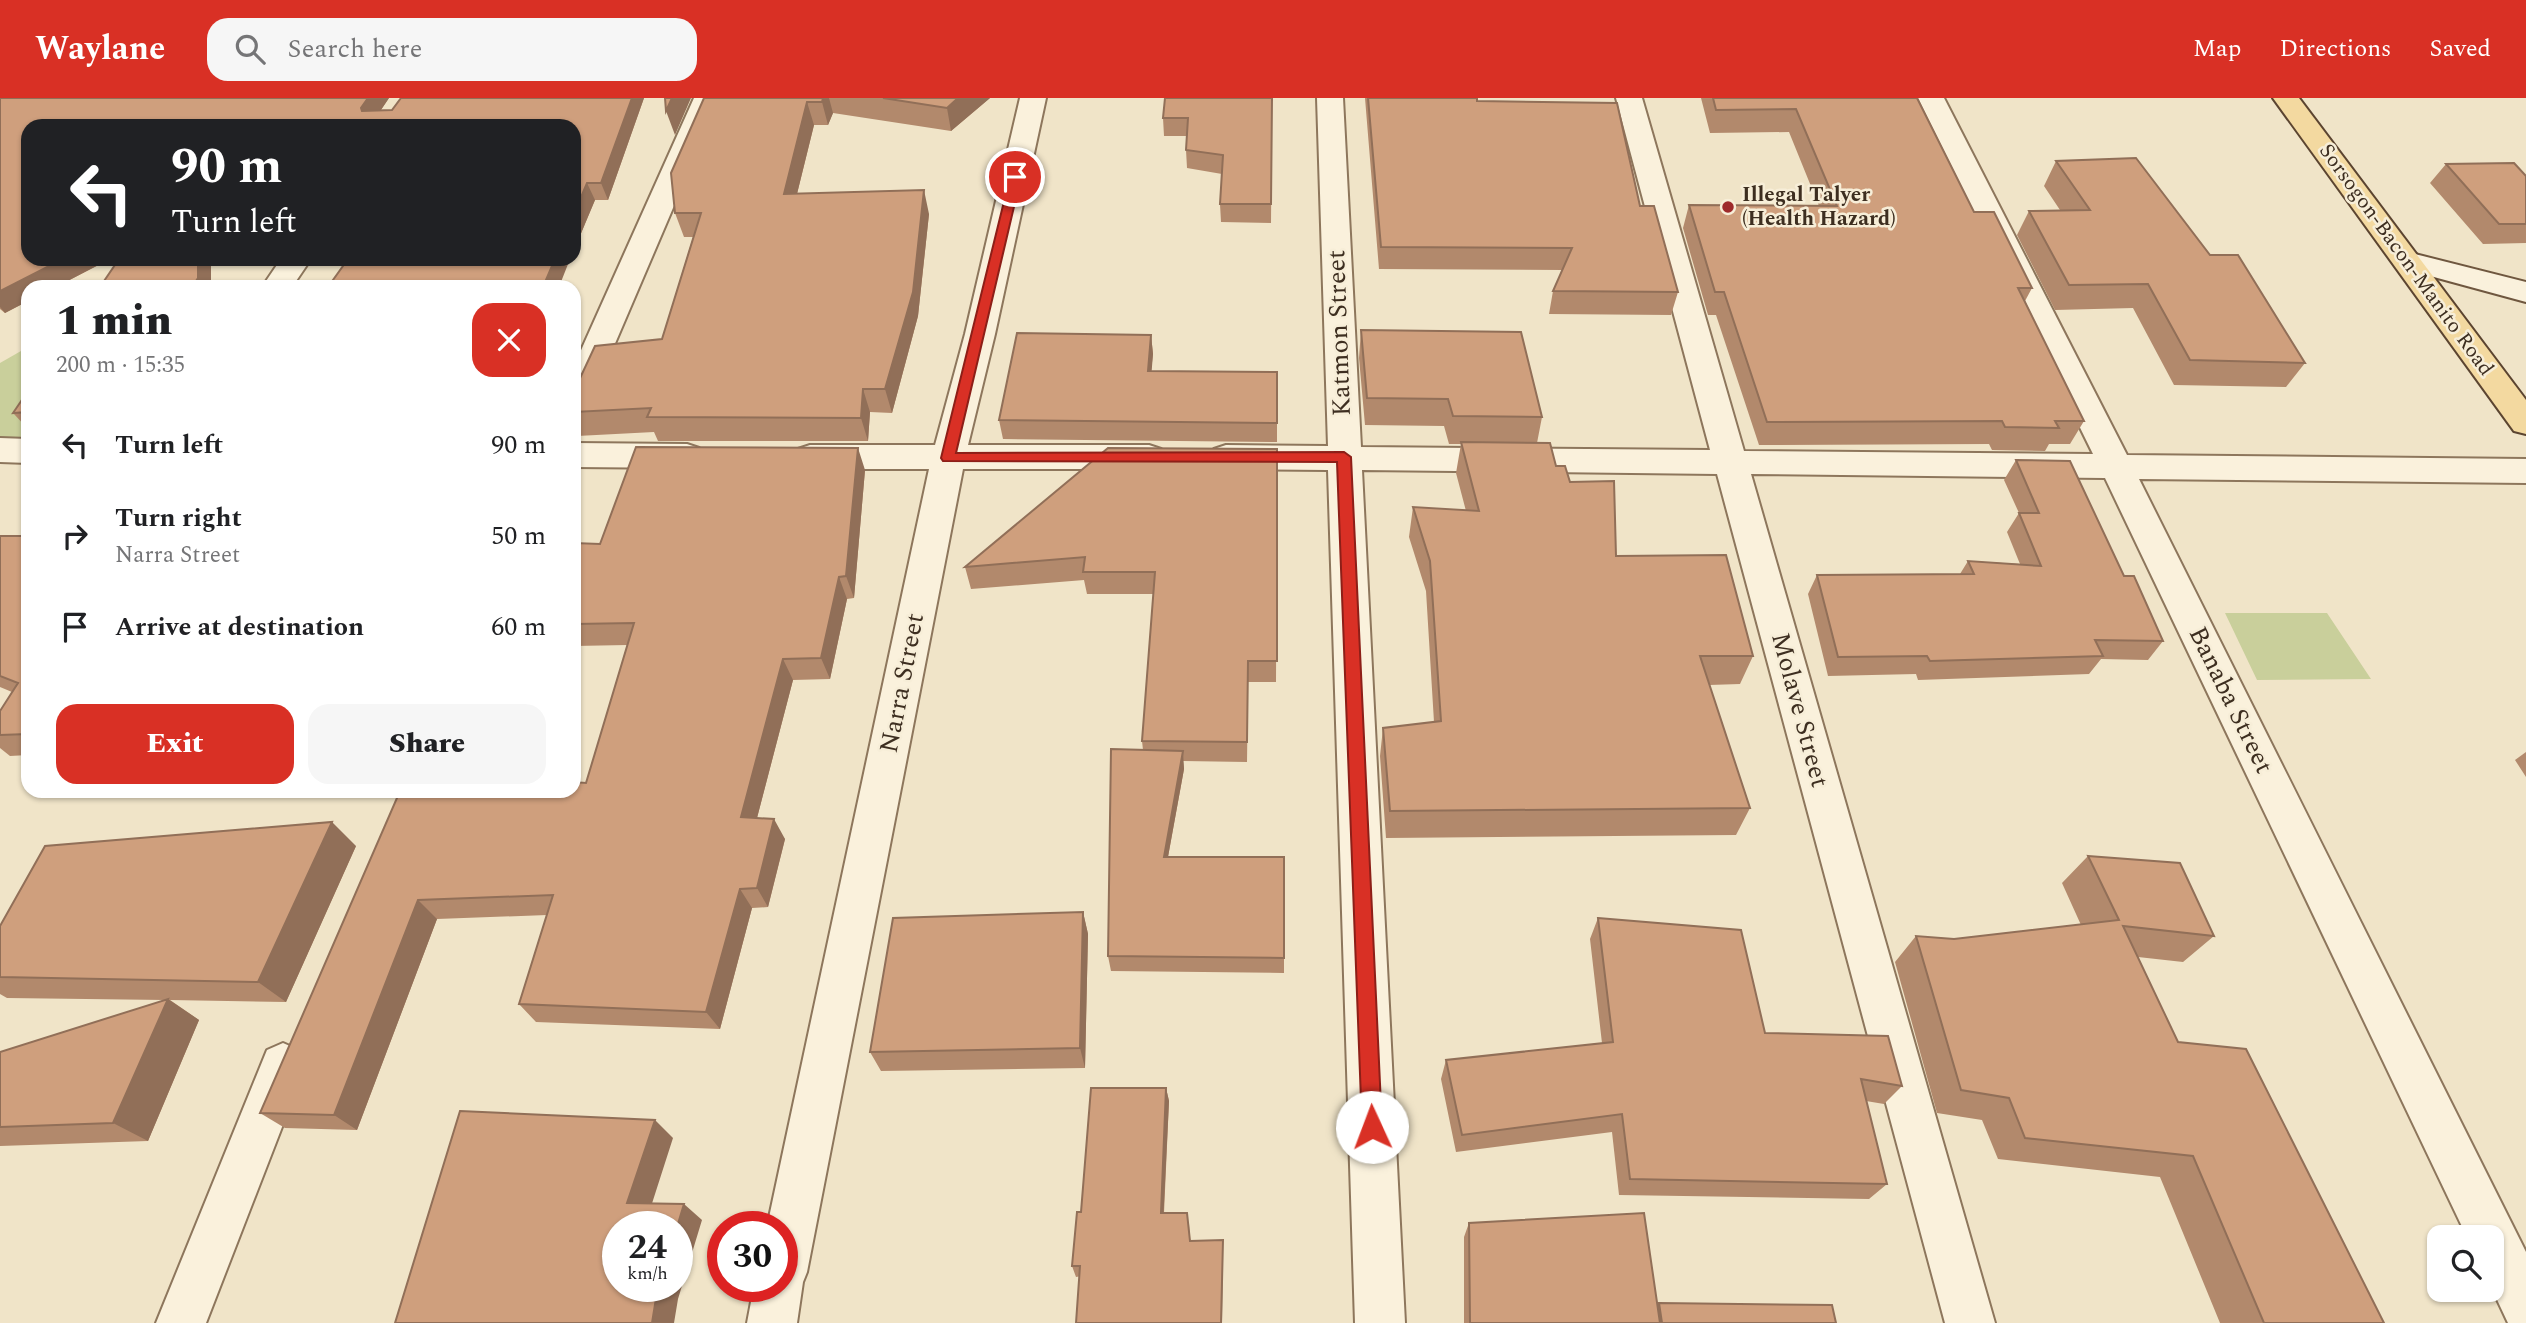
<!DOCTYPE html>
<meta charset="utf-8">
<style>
:root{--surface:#fff;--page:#f6f6f6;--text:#202124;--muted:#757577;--accent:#d93025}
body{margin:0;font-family:Spectral,serif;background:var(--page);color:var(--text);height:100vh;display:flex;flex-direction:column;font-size:26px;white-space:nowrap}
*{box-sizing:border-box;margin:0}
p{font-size:23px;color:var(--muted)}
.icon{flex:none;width:38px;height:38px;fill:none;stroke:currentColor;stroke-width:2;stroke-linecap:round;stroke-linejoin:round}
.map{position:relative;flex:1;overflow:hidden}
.sheet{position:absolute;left:21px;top:182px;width:560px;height:518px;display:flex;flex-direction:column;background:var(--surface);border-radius:21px;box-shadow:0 2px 5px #0004}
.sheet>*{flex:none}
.guide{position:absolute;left:21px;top:21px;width:560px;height:147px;border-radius:21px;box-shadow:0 2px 5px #0004;background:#202124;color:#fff;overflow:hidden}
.fabs{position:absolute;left:2427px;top:1127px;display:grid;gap:14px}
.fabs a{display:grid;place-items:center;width:77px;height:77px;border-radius:14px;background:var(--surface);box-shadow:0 2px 5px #0004;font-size:35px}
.speed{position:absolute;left:602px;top:1113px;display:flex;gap:14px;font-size:35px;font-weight:700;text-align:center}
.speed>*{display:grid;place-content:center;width:91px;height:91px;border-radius:50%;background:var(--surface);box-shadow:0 2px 5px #0004;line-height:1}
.speed small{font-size:18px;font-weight:400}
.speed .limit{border:10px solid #d22;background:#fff;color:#111}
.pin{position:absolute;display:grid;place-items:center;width:60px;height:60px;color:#fff;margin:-30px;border:4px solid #fff;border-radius:50%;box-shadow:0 2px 7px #0007}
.me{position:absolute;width:77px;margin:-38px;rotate:358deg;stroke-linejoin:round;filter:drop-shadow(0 0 5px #0008)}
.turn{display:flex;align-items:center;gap:24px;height:147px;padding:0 35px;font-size:32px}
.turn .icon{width:91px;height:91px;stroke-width:2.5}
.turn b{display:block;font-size:49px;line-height:60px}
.round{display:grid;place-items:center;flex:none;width:74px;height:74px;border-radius:21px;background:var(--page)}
.summary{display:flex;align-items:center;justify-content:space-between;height:119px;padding:0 35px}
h1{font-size:42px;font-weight:800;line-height:52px}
.button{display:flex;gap:14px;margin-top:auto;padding:14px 35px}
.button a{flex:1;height:80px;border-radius:21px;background:var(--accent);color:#fff;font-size:28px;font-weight:800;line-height:80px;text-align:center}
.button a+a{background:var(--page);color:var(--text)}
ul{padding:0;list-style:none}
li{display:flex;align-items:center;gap:21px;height:91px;padding:0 35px}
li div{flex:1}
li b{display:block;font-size:26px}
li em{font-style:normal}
header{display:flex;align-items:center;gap:42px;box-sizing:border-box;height:98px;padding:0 35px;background:var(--accent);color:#fff}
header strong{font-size:33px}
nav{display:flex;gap:38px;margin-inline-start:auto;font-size:24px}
.search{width:490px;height:63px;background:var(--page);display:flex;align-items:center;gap:18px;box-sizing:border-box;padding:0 24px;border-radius:21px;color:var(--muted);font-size:26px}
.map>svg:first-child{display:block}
.green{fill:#c9cf9b}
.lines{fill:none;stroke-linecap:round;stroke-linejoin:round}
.street-casing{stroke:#8d765c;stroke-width:4}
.secondary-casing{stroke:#6f573f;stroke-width:4}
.primary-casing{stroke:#5b4430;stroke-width:4}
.street{fill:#faf1dc;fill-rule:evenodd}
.secondary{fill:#faf1dc;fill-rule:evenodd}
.primary{fill:#f3d9a0;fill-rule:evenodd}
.wall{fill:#b2896c}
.shaded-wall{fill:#916f58}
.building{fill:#cf9f7d;stroke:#916f58;stroke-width:2}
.route{fill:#d93025;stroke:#8d1f18;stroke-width:2}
.poi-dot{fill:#9e2a2b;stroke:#f7eed8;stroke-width:2.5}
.labels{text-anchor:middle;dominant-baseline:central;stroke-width:5;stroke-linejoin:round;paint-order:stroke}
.far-poi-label{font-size:21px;font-weight:bold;fill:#3d2e20;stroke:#f7eed8;text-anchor:start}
.far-street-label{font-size:21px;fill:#3d2e20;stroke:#f7eed8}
.street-label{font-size:26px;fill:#3d2e20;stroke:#f7eed8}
</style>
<header>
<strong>Waylane</strong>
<div class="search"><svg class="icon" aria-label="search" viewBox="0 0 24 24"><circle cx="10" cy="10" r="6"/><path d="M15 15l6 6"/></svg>Search here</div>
<nav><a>Map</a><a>Directions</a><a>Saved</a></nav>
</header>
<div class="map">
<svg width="2526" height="1225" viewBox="0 0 2526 1225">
<rect width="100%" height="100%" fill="#f0e4c8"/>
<path class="green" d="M28,249V333L13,345H0V265Z
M2225,515H2327L2371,581L2257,582Z"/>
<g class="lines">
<defs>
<path id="street" d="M694,0H720L590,304L585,312L574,315V268Z
M1020,0H1046L995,236L968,347H1149L1161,351L1166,359L1161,367L1149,371H963L807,1174L803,1184L797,1225H747L754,1188H782V1129H767L929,371H810L798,367L793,359L798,351L810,347H935L965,236Z
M1317,0H1343L1361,349L1710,352L1616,0H1642L1744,353L2093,356L1918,0H1944L2127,357L2526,361V385L2139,381L2526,1154V1225H2508L2492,1191V1139H2467L2105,380L1751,376L1995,1225H1945L1717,376L1362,372L1405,1225H1355L1328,372L1226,371L1214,367L1209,359L1214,351L1226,347L1328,348Z
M281,161H311L292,189H262Z
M0,340L28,341V365L0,364Z
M574,345L687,346L699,350L704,358L699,366L687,370L574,369Z
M283,945L299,952L306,967L206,1225H156L267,952Z"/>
<path id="secondary" d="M2407,154L2526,184V204L2397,169L2392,163L2397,157Z"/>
<path id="primary" d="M2273,0H2299L2526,302V336L2514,333Z"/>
</defs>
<use href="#street" class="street-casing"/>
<use href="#secondary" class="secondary-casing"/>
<use href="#primary" class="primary-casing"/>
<use href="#street" class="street"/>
<use href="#secondary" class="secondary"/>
<use href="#primary" class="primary"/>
</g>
<path class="wall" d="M0,0H389L380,13L392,12L401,0H644L608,102H595L574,152V28H28V161H110L56,189H28V203L5,215L0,211Z
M704,0H990L951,33L833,15L828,27H814L797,96L929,116L918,218L892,315L870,314L868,343H658L654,334L577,338L574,333V293L662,241L693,139H684L675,115Z
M1272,0L1271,125L1221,124L1220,106L1222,76L1187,70L1186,52L1187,38H1164L1163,20Z
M1365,0H1477V3L1640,108L1678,194L1671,217L1549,216L1553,193L1563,172L1379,171Z
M1701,0H1917L1974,114L2032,190L2025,203L2084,323L2070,346H2049L2045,353L1992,352L1989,346L1759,347L1716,217H1708L1683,130L1689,107L1819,108L1789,34L1710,35Z
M2056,63L2210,157L2305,265L2286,289L2174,287L2133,210L2055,212L2017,137L2029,113L2060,112L2044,88Z
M2446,66L2526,78V145L2483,146L2430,85Z
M1361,232L1542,319L1537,345L1570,384L1616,458L1753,558L1740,586L1709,587L1750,710L1736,737L1386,740L1380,658L1383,630L1434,624L1426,493L1409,439L1413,409L1466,413L1456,375L1461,346H1449L1444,328L1365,327L1359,260Z
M1151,237L1153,256L1151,273L1277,274V344L1003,341L999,322Z
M28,293V331L13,315Z
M1277,351L1276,584H1248L1247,664L1183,663L1184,671L1168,759H1284V875L1111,873L1108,858L1143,652L1142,643L1154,496H1087L1084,482L971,491L965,469Z
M2016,362L2124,478L2163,543L2148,562L2101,561L2089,576L1918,582L1916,576L1828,578L1808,496L1817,477L1960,476L1968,463L2020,466L2007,434L2019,415L2004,382Z
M865,372L854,500L847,501L830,581L793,582L757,720L785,741L768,809L752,810L720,931L536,924L519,906L547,817L437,821L357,1032L285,1030L260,1015L400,693L586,685L627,547L574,548V445L600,446Z
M0,438H28V657L10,658L0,650V613L12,594L0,589Z
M2526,654V679L2515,662Z
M356,748L286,904L170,902L199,922L148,1043L0,1048V954L165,902L7,900L0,896V828Z
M2088,758L2214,838L2183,864L2138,859L2178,944L2384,1225H2220L2160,1079L1998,1061L1982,1022L1937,1015L1895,864L1916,838L1954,841L2081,827L2062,785Z
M1083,814L1088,836L1085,970L881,973L870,954Z
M1598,820L1765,935L1902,988L1884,1006L1866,1003L1887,1086L1869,1101L1619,1097L1612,1034L1456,1054L1441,981L1446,962L1602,945L1590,841Z
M1166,990L1169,1003L1164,1115L1189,1126L1190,1143L1223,1142V1153L1076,1179L1072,1168L1081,1114Z
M1469,1125L1657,1206L1659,1205L1836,1225H1464V1139Z"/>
<path class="shaded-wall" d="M368,0H389L371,27L362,13L361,10Z
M632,0H644L608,102L601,85Z
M672,0H691L675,37L666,13Z
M823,0H829L833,15L828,27L822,4Z
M958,0H990L951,33L947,10Z
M807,4L814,27L791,120L784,96Z
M587,85L595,102L574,152V116Z
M924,92L929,116L918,218L892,315L885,291Z
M63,161H110L56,189H28V203L5,215L0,209V193Z
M198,161H211V189H192Z
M555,161H570L559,189H543Z
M1151,237L1153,256L1150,293L1148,273Z
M863,291L870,314L868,343L861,320Z
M858,350L865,372L854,500L846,478Z
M839,479L847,501L830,581L821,560Z
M783,561L793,582L752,739L741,719Z
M1183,653L1184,671L1165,775L1164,759Z
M774,721L785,741L768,809L757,790Z
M332,724L356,748L286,904L258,884Z
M740,791L752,810L720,931L706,914Z
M418,802L437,821L357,1032L334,1017Z
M1083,814L1088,836L1085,970L1080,950Z
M168,901L199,922L148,1043L113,1025Z
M1166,990L1169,1003L1163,1126L1161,1115Z
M655,1022L673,1040L647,1121L627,1105Z
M684,1106L702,1122L678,1201L674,1225H652L658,1188H677V1129Z
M1223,1142V1153L1222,1225H1221Z"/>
<path class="building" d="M0,0H368L361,10L362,13L392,12L401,0H632L601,85H587L574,116V28H28V161H63L0,193Z
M665,0H672L666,13Z
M704,0H823L822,4H807L784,96L924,92L913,194L885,291H863L861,320L647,319L651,310L574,314V293L595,248L662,241L701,115H675L671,75Z
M883,0H958L947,10Z
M1165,0H1272L1271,106H1220L1223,57L1186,52L1188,20H1163Z
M1368,0H1477V3L1617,5L1640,108H1654L1678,194L1553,193L1572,150L1381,149Z
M1713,0H1917L1974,114H1994L2032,190H2018L2084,323H2055L2059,330L2005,329L2002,323L1767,324L1724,194H1715L1689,107L1837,108L1796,11L1716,12Z
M2136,60L2210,157H2238L2305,265L2190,262L2148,186L2069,187L2029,113L2090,112L2056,63Z
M2514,65L2526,78V126H2499L2446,66Z
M119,161H198V180L192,189H100Z
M348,161H555L543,189H328Z
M1361,232L1521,234L1542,319L1453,318L1448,301L1367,300Z
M1017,235L1151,237L1148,273L1277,274V325L999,322Z
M28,293V314L13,315Z
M1461,344L1550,345L1556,368H1565L1570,384L1614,383L1616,458L1726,457L1753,558H1700L1750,710L1390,713L1383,630L1441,623L1430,463L1413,409L1479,413Z
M636,349L858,350L846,478L839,479L821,560L783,561L741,719L774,721L757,790L740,791L706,914L519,906L553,797L418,802L334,1017L260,1015L400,693H574V684L586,685L634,525L574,526V445L600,446Z
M1108,350L1277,351V563H1248L1247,644L1142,643L1155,474H1083L1085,459L965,469Z
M2016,362L2070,363L2124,478H2134L2163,543L2095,542L2103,558L1930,563L1927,558L1838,559L1817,477L1974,476L1968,463L2041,468L2019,415H2039Z
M0,438H28V636L0,637V613L18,585L0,578Z
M1111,651L1183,653L1164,759H1284V860L1108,858Z
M332,724L258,884L0,879V828L45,748Z
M2088,758L2180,765L2214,838L2123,828L2178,944L2246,951L2384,1225H2264L2193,1058L2025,1040L2009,1000L1961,992L1916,838L1954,841L2119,822Z
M1083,814L1080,950L870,954L893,820Z
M1598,820L1741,832L1765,935L1888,938L1902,988L1861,981L1887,1086L1630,1081L1622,1016L1462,1037L1446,962L1613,944Z
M168,901L113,1025L0,1029V954Z
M1091,990H1166L1161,1115H1187L1190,1143L1223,1142L1221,1225H1076L1080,1168H1072L1077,1114H1081Z
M460,1013L655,1022L627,1105L684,1106L677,1129H618V1188H658L652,1225H395Z
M1644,1115L1660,1225H1470L1469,1125Z
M1659,1205L1832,1207L1836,1225H1662Z"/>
<path class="route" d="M1015,75L1021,79L956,355L1344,354L1351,359L1382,1029L1379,1036L1372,1039L1365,1036L1362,1029L1337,364L943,363L941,360L1010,79Z"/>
<circle class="poi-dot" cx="1728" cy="109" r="7"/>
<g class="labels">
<g class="far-poi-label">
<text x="1742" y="97">Illegal Talyer<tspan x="1742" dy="24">(Health Hazard)</tspan></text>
</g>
<g class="far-street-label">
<text transform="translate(2406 162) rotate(54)">Sorsogon-Bacon-Manito Road</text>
</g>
<g class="street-label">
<text transform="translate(1339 235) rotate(-92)">Katmon Street</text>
<text transform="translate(902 585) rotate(-79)">Narra Street</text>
<text transform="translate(2231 602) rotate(64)">Banaba Street</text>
<text transform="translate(1800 612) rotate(75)">Molave Street</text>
</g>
</g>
</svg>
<div class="fabs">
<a><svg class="icon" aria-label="search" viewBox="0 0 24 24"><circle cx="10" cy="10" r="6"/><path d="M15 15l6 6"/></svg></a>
</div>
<div class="speed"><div>24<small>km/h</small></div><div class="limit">30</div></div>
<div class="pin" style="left:1015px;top:79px;background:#d93025"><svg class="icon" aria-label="arrive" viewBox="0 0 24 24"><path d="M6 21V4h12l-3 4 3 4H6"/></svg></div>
<svg class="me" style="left:1372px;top:1029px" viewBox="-20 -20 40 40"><circle r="19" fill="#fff"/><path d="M0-13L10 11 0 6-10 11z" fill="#d93025"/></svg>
<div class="guide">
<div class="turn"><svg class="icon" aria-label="left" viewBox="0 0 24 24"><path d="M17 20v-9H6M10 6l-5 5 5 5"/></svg><div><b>90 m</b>Turn left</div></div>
</div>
<section class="sheet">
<div class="summary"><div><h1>1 min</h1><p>200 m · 15:35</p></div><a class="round" style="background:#d93025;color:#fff"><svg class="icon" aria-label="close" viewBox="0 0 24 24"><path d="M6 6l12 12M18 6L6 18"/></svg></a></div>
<ul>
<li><svg class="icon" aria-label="left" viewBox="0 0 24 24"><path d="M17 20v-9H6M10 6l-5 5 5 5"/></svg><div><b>Turn left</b></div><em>90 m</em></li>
<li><svg class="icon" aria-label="right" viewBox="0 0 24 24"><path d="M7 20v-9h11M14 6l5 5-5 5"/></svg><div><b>Turn right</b><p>Narra Street</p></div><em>50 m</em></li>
<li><svg class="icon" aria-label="arrive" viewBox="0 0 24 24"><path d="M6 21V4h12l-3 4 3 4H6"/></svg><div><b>Arrive at destination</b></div><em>60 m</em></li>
</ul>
<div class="button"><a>Exit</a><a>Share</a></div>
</section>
</div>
